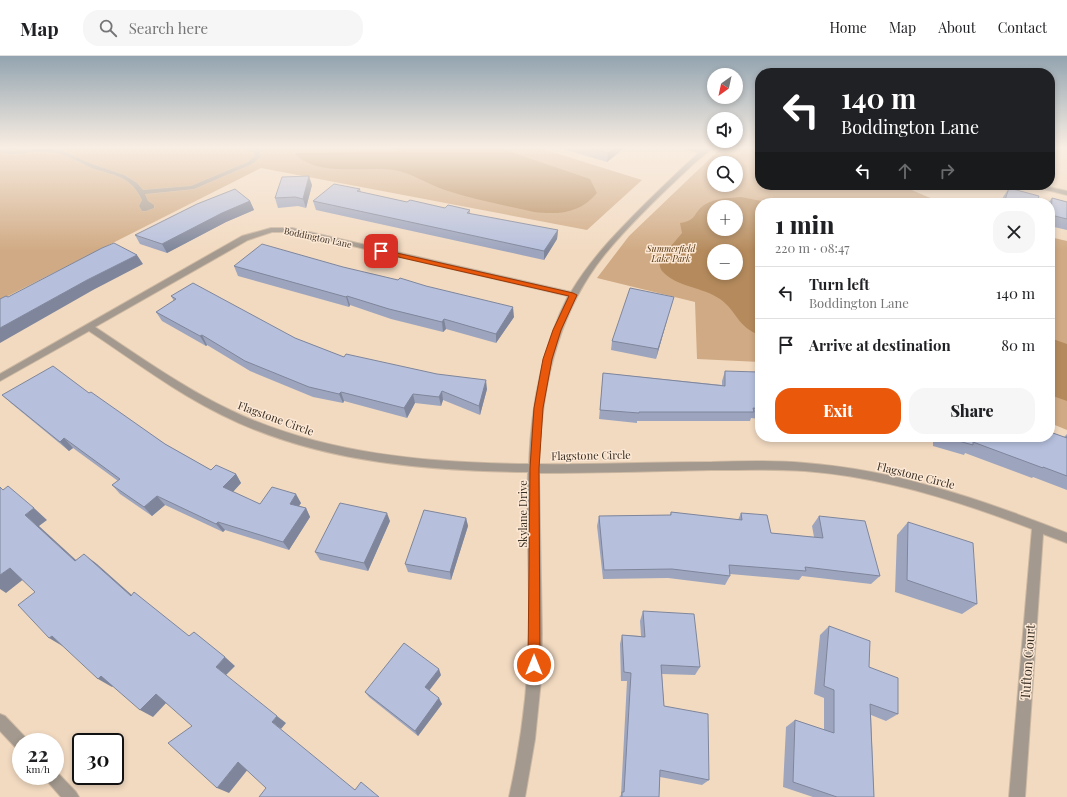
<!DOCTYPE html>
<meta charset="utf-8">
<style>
:root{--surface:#fff;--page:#f6f6f6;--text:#202124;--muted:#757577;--line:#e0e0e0;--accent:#ea580c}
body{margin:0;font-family:"Playfair Display",serif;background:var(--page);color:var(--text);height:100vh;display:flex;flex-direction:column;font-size:15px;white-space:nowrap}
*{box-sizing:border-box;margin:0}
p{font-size:13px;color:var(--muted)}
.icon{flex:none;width:22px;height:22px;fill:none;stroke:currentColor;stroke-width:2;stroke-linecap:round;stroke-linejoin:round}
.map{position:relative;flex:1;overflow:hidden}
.details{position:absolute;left:755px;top:142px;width:300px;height:244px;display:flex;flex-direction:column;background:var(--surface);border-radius:16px;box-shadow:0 2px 6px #0003}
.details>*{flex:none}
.top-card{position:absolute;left:755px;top:12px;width:300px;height:122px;border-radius:16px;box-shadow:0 2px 6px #0003;background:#202124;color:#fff;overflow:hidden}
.needle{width:26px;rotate:213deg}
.fabs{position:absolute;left:707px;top:12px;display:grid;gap:8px}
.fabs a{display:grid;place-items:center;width:36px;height:36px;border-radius:50%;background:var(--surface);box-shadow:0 2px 6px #0003;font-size:20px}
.speed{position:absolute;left:12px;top:677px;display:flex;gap:8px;font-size:20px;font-weight:700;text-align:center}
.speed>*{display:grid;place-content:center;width:52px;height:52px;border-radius:50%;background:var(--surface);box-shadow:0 2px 6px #0003;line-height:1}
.speed small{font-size:10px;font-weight:400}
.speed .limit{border:2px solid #111;border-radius:6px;background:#fff;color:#111}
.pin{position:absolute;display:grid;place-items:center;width:34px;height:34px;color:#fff;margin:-17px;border-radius:8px;box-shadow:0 2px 6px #0006}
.me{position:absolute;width:44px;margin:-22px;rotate:0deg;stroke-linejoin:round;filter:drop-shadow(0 0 3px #0008)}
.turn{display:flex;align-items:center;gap:14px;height:84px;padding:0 20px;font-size:18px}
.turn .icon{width:52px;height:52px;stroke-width:2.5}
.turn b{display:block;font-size:28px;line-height:34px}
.lanes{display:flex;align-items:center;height:38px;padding:0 20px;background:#0003;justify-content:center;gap:20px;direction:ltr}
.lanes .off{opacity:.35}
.round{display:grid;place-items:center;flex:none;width:42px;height:42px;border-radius:16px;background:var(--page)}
.headline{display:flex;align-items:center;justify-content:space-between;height:68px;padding:0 20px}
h1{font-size:24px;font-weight:800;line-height:30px}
.action{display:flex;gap:8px;margin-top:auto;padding:8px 20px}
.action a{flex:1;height:46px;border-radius:16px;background:var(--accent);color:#fff;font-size:16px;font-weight:800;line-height:46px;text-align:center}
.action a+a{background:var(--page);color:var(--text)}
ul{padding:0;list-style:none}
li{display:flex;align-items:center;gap:12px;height:52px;padding:0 20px;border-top:1px solid var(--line)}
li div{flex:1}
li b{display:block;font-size:15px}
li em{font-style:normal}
header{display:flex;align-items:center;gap:24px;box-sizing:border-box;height:56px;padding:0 20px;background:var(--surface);border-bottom:1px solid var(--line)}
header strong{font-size:19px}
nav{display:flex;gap:22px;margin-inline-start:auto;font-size:14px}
.search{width:280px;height:36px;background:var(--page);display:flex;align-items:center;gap:10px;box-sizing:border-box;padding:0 14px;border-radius:16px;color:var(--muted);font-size:15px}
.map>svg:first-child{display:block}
.green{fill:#d0aa84;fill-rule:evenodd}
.water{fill:#b58b5d;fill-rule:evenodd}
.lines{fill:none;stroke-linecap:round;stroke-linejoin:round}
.service-casing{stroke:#cdb8a2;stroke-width:1}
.minor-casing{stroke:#cdb8a2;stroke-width:2}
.service{fill:#a3998e;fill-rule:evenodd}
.minor{fill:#a3998e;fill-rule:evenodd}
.wall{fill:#9da5be}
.shaded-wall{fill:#7f869b}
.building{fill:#b6c0dd;stroke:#7f869b}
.route{fill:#ea580c;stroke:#983908}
.labels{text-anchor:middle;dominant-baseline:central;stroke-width:3;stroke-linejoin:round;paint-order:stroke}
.far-street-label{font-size:9px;fill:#382f25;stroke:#fce8d4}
.far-park-label{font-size:9px;font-style:italic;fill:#543611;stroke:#fce8d4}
.street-label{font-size:11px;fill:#382f25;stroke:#fce8d4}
.near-street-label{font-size:13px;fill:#382f25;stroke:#fce8d4}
</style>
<header>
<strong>Map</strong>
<div class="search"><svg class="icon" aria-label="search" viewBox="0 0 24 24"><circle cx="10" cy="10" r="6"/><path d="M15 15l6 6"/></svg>Search here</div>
<nav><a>Home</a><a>Map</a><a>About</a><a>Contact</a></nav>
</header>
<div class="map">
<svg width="1067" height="741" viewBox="0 0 1067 741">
<rect width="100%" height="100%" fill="#f2dac1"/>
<path class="green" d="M0,91H536L642,124L587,174L261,112L0,244Z
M722,91H760V129H900L942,147H760V306L697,303L695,246L597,222L629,180ZM714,107H736V129H714ZM714,151H736V173H714ZM714,195H736V217H714Z
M1050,181L1067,185V374L1050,367Z"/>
<path class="water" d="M344,91H496L590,123L597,137C580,157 560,159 534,156C504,149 474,144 445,134C427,128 412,117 394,114C363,110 320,121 296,99V97L406,95L386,92Z
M741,141L772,147H760V279C737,271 737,255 720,243C703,231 676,231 662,215C659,211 659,205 660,200L671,190L682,177L680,167C698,164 692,158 704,149C715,142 729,142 741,141ZM714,151H736V173H714ZM714,195H736V217H714Z
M1050,282L1067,288V345L1050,339Z"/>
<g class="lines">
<defs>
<path id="service" d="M250,91H256L260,96L261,101L252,108L194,133L145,138L148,145L154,149V152L146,155H142L139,150L142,144C138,136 134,130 127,125C116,118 103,116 92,112C78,106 65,97 49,96C33,95 17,100 0,97V93L12,95L49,92L62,95L92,108L124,119L137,127L143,134L191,130L248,106L255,100L254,96Z"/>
<path id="minor" d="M681,91H692L702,94L706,91H713C705,99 696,105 688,113C659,140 630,168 605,198C557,257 541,333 539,408C597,409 654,406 712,406C743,405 774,404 805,407C896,414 983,444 1067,477V487L1043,478L1025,741H1009L1032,473C959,445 883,421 805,415C774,413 742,414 711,414C654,415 596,417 539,417L542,578L541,624L535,683L525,741H509C521,687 528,633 529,578C530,524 526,470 528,416C425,415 316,406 222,359C175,336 133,304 89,275L0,325V318L242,180L271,172H292L571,236C592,201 619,174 648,145C665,129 681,112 699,97ZM272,176H292L568,240C542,292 531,350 529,408C427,407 322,398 230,354C182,331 139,300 95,271L248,184Z
M1027,129H1039L1067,135V139Z
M0,658L5,660L26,682L28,686H21V694L16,692L0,675Z
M55,714L76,736L79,741H61L47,725L45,720H55Z"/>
</defs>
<use href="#service" class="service-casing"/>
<use href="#minor" class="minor-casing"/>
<use href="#service" class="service"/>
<use href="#minor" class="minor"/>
</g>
<path class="wall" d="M557,91H623V93L607,106Z
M312,129L306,152L298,150L278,152L275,142Z
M1009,132L1037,147H1001L1003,141Z
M360,133L361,136L407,146L445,152L470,154V158L558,174L557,183L544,204L316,154L313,145Z
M1052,142L1067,146V174L1050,170V147H1048Z
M250,145L254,154L226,166L167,197L140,188L135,179Z
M234,210L514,261L496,287L446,273L443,276L391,263L350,249L349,251L238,220Z
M171,240L295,282L344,301L487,333L480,359L443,344L441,350L415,347L407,362L344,345L343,347L313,341L250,315L207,289L206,290L162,265L156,256L174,245Z
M671,250L656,303L611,294L612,285Z
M725,315L760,322V363L751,362L750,365H637V367L599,363L603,317L722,329V325Z
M89,337L165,388L211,414L236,418L241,427L233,436L260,448L301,447L299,450L306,452L310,461L289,494L225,474L223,476L165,449L152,460L120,438L112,429L118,425L73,392L69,395L12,348L2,339Z
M1067,378V434L1033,421L1032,422L965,397L964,399L933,390V381H1064Z
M671,456L738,464L741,457L771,477L814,481L812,470L819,460L880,520L871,528L802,520L799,524L730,518V520L725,529L668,522L603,523L597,470L599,460L670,459Z
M466,462L468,470L451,524L408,516L405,508Z
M390,465L368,515L320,504L315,496Z
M908,466L977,548L962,558L895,536L897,479Z
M643,555L700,611L695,619L662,618L664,650L709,724L702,729L660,721L659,741H619L621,739L627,625H621L620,588L622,579L641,580L640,565Z
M829,570L869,611L898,658L886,665L871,659L874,741H813L783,731L786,671L795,664L824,674V642L814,638L820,579Z
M441,619L429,635L442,648L418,680L369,641L365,636Z"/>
<path class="shaded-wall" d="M616,91H623V93L607,106L608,97Z
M309,120L312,129L306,152L303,143Z
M250,145L254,154L226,166L167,197L162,188L222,157Z
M558,174L557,183L544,204V195Z
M137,199L143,208L93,234L0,287V272L87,224Z
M347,240L350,249L349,251L346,241Z
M674,241L671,250L656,303L658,293Z
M513,251L514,261L496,287V278Z
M444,263L446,273L443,276L442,266Z
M202,279L207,289L206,290L200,280Z
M486,324L487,333L480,359L479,350Z
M442,335L443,344L441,350L439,341Z
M341,336L344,345L343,347L339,338Z
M413,338L415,347L407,362L404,352Z
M64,382L73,392L69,395L60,386Z
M236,418L241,427L229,440L223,431Z
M296,438L301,447L295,456L290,448Z
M157,440L165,449L152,460L144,451Z
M34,452L47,464L39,470L88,515L75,505L25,459Z
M306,452L310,461L289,494L283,486Z
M387,457L390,465L368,515L364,507Z
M466,462L468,470L451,524L450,516Z
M218,466L225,474L223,476L216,468Z
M84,498L97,508L143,549L131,540Z
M10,512L25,522L6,537L0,533V519Z
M52,580L64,591L49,582Z
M225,601L235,610L226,619L216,611Z
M439,613L441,619L427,637L425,631Z
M101,620L115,628L112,631L98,623Z
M156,638L168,645L153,661L140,654Z
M439,642L442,648L418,680L415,675Z
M277,660L286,667L281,673L272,666Z
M238,706L249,712L229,737L217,732Z"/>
<path class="building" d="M587,91H616L608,97Z
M309,120L303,143L295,141L275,142L282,121Z
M334,128L360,133L357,135L407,146L410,144L445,152L448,149L470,154L467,157L558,174L544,195L313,145Z
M1009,132L1039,140L1037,147H1004Z
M235,133L250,145L222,157L162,188L135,179L197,148Z
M1052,142L1067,146V163L1051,159Z
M114,187L137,199L87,224L0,272V243L6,240L8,241L102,192Z
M262,188L343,211L398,224L400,222L426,230L513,251L496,278L444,263L442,266L389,253L347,240L346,241L234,210Z
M193,227L295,282L344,301L346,298L437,318L486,324L479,350L442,335L439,341L413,338L404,352L341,336L339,338L309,331L245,305L202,279L200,280L156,256L176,243L171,240Z
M630,232L674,241L658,293L612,285Z
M53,310L89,337L91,336L165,388L211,414L216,409L236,418L223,431L260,448L272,431L296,438L290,448L306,452L283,486L218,466L216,468L157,440L144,451L112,429L120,423L64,382L60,386L2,339Z
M725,315L758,316L760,322V353L753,352L754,356H639V357L600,354L603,317L725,330Z
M1050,376L1067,382V380V420L1043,411V412L973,386V389L944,381H1050Z
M8,430L34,452L25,459L75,505L84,498L131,540L134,536L189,580L194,576L225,601L216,611L277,660L272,666L355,734L361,726L379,741H259L266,732L238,706L217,732L168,687L192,670L156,638L140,654L101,620L98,623L52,580L49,582L18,549L35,536L10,512L0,519V431L3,434Z
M340,447L387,457L364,507L315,496Z
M424,454L466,462L450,516L405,508Z
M671,456L742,464L741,457L767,459L771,477L823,482L819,460L865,465L880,520L805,511L806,515L729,509L730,520L672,513L604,514L599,460L671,459Z
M908,466L973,487L977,548L907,524Z
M643,555L694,558L700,611L661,609L664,650L708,658L709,724L660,714L659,741H622V736H624L631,617L624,616L622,579L645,581Z
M829,570L870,585L869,611L898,622V658L870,648L874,741H837L793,726L795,664L834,677V634L824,630Z
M404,587L439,613L425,631L439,642L415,675L365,636Z"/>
<linearGradient id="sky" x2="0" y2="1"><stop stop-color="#93a4b0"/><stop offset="0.47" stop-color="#f9eee3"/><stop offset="1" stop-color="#f9eee3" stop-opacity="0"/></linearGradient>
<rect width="1067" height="195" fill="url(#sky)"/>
<path class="route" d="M379,193L573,237L577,239L561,274L552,303L543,352L539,412L540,609L539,613L534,615L530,613L528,609L530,412L534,352L543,303L553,274L569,240L381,197L378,195Z"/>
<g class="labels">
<g class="far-street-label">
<text transform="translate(318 181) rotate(12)">Boddington Lane</text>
</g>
<g class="far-park-label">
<text x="671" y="192">Summerfield<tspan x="671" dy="10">Lake Park</tspan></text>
</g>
<g class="street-label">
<text transform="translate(276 362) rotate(20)">Flagstone Circle</text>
<text transform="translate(591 399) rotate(-1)">Flagstone Circle</text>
<text transform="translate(916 419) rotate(14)">Flagstone Circle</text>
<text transform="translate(522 458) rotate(-90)">Skylane Drive</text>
</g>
<g class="near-street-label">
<text transform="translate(1027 606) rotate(-86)">Tufton Court</text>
</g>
</g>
</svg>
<div class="fabs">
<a><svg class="needle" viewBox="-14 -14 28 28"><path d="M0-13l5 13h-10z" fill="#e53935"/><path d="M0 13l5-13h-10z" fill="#757577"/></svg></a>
<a><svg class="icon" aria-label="sound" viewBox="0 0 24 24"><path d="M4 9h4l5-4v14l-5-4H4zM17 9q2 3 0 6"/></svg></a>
<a><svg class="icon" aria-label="search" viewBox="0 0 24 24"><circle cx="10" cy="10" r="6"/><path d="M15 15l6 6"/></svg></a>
<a>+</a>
<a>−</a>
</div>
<div class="speed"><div>22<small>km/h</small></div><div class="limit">30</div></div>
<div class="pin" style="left:381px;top:195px;background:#d93025"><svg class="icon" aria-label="arrive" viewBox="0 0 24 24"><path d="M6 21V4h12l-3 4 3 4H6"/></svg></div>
<svg class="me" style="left:534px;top:609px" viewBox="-20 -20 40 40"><circle r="17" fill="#ea580c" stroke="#fff" stroke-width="3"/><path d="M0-11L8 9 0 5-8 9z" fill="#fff"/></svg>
<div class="top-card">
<div class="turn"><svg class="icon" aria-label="left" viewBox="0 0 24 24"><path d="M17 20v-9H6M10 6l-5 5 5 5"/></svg><div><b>140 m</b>Boddington Lane</div></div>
<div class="lanes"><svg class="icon" aria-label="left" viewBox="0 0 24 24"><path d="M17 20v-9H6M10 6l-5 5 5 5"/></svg><svg class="icon off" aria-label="ahead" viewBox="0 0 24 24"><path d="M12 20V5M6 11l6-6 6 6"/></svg><svg class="icon off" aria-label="right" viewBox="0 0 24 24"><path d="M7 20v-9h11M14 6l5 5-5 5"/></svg></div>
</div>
<section class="details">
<div class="headline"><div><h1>1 min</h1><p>220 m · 08:47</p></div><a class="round"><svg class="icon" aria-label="close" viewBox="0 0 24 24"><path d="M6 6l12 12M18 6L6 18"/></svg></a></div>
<ul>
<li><svg class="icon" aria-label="left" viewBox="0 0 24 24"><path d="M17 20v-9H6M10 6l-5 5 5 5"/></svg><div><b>Turn left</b><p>Boddington Lane</p></div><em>140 m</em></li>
<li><svg class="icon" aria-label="arrive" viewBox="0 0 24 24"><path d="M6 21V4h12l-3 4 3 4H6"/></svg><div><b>Arrive at destination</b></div><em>80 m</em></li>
</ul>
<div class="action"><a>Exit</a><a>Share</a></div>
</section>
</div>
